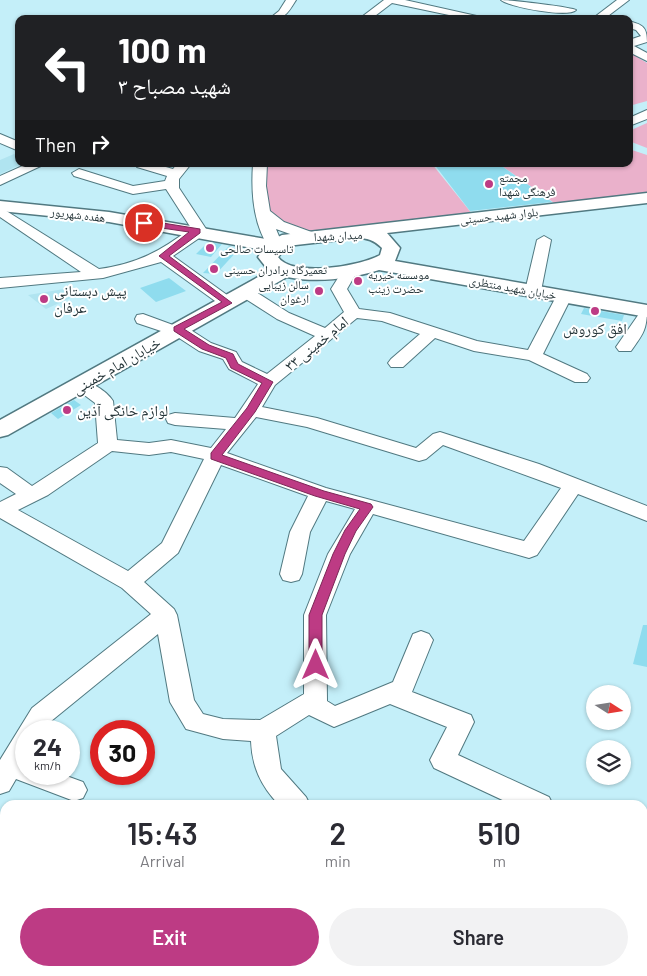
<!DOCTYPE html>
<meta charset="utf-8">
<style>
:root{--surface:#fff;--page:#f2f2f3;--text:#2b2b33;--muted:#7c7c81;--accent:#bd3b84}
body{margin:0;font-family:Barlow,"Noto Naskh Arabic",sans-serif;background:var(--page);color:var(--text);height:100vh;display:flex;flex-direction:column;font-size:19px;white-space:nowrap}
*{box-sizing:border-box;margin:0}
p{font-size:16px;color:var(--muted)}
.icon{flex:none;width:28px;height:28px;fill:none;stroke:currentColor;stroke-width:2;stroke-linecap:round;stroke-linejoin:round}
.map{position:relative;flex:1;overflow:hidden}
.panel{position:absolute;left:0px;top:800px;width:648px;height:176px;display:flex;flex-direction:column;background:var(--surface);border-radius:15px 15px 0 0;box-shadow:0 1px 4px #0004}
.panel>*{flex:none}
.guide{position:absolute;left:15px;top:15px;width:618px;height:152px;border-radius:10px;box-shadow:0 1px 4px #0004;background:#202124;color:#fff;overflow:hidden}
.needle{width:32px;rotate:102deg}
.controls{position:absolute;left:586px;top:685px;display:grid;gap:10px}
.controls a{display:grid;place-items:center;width:45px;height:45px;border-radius:50%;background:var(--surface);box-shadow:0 1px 4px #0004;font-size:25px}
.speed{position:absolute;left:15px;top:720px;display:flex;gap:10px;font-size:25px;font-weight:700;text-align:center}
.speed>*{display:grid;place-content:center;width:65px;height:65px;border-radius:50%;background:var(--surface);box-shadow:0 1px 4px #0004;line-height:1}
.speed small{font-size:12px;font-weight:400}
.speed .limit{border:8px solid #d22;background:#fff;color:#111}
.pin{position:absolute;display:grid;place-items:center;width:42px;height:42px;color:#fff;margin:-21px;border:2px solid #fff;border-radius:50%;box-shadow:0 1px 5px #0007}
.me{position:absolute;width:55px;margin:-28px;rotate:0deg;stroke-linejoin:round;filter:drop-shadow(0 0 4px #0008)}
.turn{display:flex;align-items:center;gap:18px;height:105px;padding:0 20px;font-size:22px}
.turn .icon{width:65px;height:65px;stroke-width:2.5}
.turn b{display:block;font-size:35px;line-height:42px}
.then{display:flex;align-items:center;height:48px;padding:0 20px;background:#0003;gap:10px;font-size:19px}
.eta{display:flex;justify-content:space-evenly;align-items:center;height:85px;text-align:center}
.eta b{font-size:30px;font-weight:600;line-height:35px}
.button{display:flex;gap:10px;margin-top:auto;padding:10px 20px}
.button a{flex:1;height:58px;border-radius:30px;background:var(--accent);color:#fff;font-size:20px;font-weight:600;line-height:58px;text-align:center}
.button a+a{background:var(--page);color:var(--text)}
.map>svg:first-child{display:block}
.built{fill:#b0e4f0}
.green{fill:#eab1cb}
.building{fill:#8fdcee}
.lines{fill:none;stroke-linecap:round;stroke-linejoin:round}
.minor-casing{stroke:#517981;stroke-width:2}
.major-casing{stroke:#517981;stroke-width:3}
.minor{fill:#fff;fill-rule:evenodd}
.major{fill:#fff;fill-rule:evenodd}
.route{fill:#bd3b84;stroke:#7b2656}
.poi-dot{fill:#bd3b84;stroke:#fff;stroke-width:2}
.labels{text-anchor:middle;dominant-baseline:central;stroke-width:4;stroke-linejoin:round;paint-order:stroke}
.far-poi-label{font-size:12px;fill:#253539;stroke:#fff;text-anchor:start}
.far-street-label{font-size:12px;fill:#253539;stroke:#fff}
.poi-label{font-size:15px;fill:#253539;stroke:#fff;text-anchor:start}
.street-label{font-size:15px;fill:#253539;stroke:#fff}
</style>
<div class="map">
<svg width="647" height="976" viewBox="0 0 647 976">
<rect width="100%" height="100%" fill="#c4eff9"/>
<path class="built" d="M14,154L19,157V164H22L0,174V160Z
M70,288L75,296L46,309L28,295Z"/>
<path class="green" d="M629,52L647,63V101L629,106Z
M647,123V148L629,141V131Z
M629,149L647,155V194L557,205L499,164H629Z
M265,164H432L473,215L318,232L294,229L266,211L261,182Z"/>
<path class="building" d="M434,164H499L552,202L470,211Z
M208,242L222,244L211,257L196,254Z
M229,246L238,250L216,274L203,273Z
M169,278L186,291L156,302L140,288Z
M584,308L624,315L622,321L581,314Z
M74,400L81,405L58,419L51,413Z
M643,625H647V667L633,664Z"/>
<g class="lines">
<defs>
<path id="minor" d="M286,0H296C288,13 285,19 269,19L279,11Z
M384,0H405L490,19H468L392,3L371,19H359Z
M501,0C511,0 572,7 576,10C568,18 509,7 501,0Z
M617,0H629L604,19H592Z
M629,21C643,25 647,27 647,42L634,46L647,53V61L629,52V40L641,36L636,30L629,28Z
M647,110V119L629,126V118Z
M0,134L19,142V151L0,143Z
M27,164H45L0,185V176Z
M135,164H155L173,169L177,164H191L179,179V188L208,232L173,256L234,300L236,303L234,306H222L161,262L103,278L0,288V278L81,272L0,217V207L99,269C137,264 161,251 191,228L166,189L133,194L74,176L72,173L79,169L133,186L165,181L167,176L137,167Z
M253,164H267L266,186L270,211L284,222L317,234L319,237L317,240H307L276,229L283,246L280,249H270C253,225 251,192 253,164Z
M544,236L551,240L541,291L533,296L525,291L537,240Z
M350,265L358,270L347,289L359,309L390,313L477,341L528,350L558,293H570L572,296L543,354L587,374L590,378L587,382H575L529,360L474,351L435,338L403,367H391L388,363L391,359L420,334L382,321L357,318L275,385L262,407L317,418L416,448L433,434L440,432L539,464L647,506V521L578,494L537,555L529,558L373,514L350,554L326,615L327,701L335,706L393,682L413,634L421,631L429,634L433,640L412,692L471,715L474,722L458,755L549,797L553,805H513L434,768L430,760L447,727L390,704L334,727L309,715L276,736L281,769L306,797L310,805H279C261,786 252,767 251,741L223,739L186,729L170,702L158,634L50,722L44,731H26V774H61L83,782L87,790L83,798L74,801L16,779L9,791L0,794V760L32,708L151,614L122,588L0,518V502L16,494L0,483V467L7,468L32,486L98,443L95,403L71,385L74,381C86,378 106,390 113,401L117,440L149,443L171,440L211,448L226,429L175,425L168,423L166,419L168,415L175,413L235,418L258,384L229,369L223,359L199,351L176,336L137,323L135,319L137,315L143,314L173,325H183L211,343L236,352L242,362L267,374L315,336L277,319L241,296L239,293L241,290H253L289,313L325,328L344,312L331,289L345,267ZM256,417L307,427L419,461L426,459L443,445L561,488L524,541L326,488L227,453ZM112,451L149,455L171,452L204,459L162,543L128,571L18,510L48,495ZM221,465L308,496L290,532L280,574L283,580L291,582L299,580L302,574L310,532L326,501L355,509L328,554L304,615V694L260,720L223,719L203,714L194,700L177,615L174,609L144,582L178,553Z
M647,309C647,330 643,334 631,351H619L616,347L641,311Z
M642,841L647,842V868L642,866Z
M54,971H85L83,976H52Z
M256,971H299L300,974L299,976H254Z
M571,971H605L607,976H573Z"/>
<path id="major" d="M647,193V203L387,233L400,248L395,261L647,305V317L379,270C351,279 316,283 287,277L8,435L0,437V420L269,271L258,257L263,250L109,222L0,211V201L109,212L272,240L282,235ZM357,238C367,238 374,240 382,248L380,255C361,266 292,278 278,257L287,246Z
M0,855L5,857V891L0,889Z
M69,971H111L113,976H71Z"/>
</defs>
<use href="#minor" class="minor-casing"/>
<use href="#major" class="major-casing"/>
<use href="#minor" class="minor"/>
<use href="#major" class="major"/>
</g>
<path class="route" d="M144,220L200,229V233L169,256L232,303L184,329L209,345L233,354L238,364L273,382L255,412L222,455L324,491L371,504L373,507L356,531L345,554L322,615V665L320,669L316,671L309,665V615L333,554L345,530L360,509L315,496L211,459V453L247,408L262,383L231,368L226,358L202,349L174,331V327L222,302L159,256L189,232L141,225V221Z"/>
<g class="poi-dot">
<circle cx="489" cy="184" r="5"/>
<circle cx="210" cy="248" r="5"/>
<circle cx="214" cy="269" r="5"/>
<circle cx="358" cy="281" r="5"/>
<circle cx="319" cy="291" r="5"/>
<circle cx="44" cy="299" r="5"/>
<circle cx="595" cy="311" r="5"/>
<circle cx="67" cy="410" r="5"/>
</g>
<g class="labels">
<g class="far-poi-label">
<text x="499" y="177">مجمتع<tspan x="499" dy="14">فرهنگی شهدا</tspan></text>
<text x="220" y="248">تاسیسات صالحی</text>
<text x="224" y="269">تعمیرگاه برادران حسینی</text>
<text x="368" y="274">موسسه خیریه<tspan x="368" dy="14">حضرت زینب</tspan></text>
<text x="309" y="284" text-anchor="end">سالن زیبایی<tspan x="309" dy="14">ارغوان</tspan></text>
</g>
<g class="far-street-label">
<text transform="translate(78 214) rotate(7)">هفده شهریور</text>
<text transform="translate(499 215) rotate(-6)">بلوار شهید حسینی</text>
<text transform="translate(338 235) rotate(-3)">میدان شهدا</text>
<text transform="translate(513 287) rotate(10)">خیابان شهید منتظری</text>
</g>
<g class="poi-label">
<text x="54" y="290">پیش دبستانی<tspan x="54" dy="17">عرفان</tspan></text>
<text x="595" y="328" text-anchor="middle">افق کوروش</text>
<text x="77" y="410">لوازم خانگی آذین</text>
</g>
<g class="street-label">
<text transform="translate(316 343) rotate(-39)">امام خمینی ۳۳</text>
<text transform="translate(116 365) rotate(-30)">خیابان امام خمینی</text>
</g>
</g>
</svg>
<div class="controls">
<a><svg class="needle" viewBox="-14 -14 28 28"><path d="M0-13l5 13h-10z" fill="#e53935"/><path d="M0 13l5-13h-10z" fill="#7c7c81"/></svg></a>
<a><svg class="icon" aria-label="layers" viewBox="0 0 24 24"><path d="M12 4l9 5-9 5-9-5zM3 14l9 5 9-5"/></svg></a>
</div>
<div class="speed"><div>24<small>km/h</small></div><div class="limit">30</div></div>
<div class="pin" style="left:144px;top:223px;background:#d93025"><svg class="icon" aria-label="arrive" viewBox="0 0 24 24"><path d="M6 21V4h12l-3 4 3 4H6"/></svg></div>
<svg class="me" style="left:316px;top:665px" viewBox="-20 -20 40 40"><path d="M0-17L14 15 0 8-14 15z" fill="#bd3b84" stroke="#fff" stroke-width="4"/></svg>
<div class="guide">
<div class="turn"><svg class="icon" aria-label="left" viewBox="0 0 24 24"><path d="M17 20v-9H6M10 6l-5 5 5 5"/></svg><div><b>100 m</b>شهید مصباح ۳</div></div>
<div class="then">Then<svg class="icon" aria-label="right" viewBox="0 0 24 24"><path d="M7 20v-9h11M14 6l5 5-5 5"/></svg></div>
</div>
<section class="panel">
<div class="eta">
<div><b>15:43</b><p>Arrival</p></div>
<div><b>2</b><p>min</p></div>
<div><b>510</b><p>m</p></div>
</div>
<div class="button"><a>Exit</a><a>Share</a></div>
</section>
</div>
